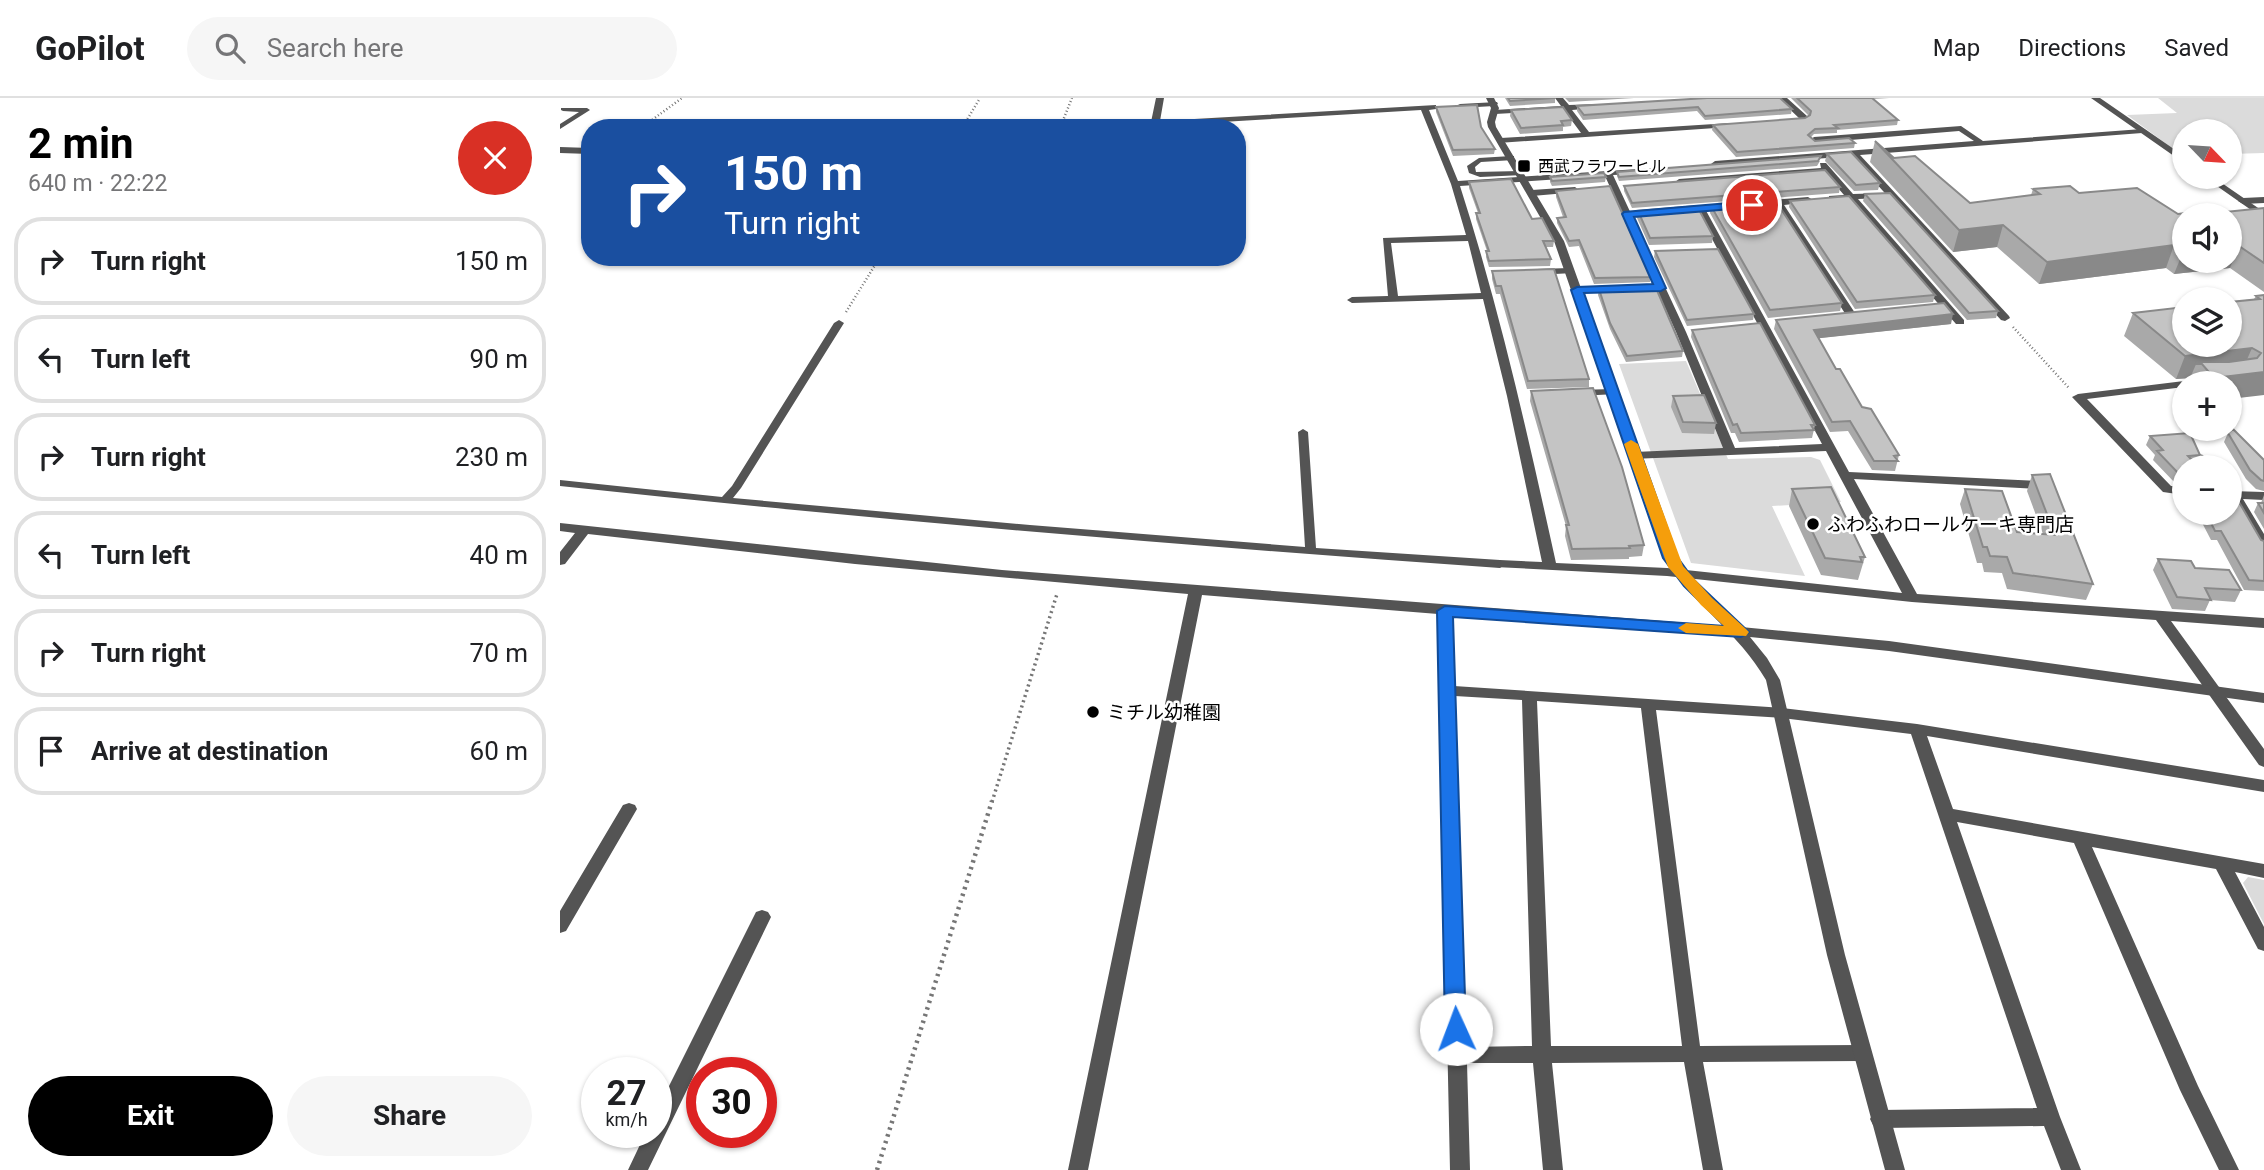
<!DOCTYPE html>
<meta charset="utf-8">
<style>
:root{--surface:#fff;--page:#f6f6f6;--text:#202124;--muted:#757577;--line:#e0e0e0;--accent:#000}
body{margin:0;font-family:Roboto,"Noto Sans JP",sans-serif;background:var(--page);color:var(--text);height:100vh;display:flex;flex-direction:column;font-size:26px;white-space:nowrap}
*{box-sizing:border-box;margin:0}
p{font-size:23px;color:var(--muted)}
.icon{flex:none;width:38px;height:38px;fill:none;stroke:currentColor;stroke-width:2;stroke-linecap:round;stroke-linejoin:round}
.map{position:relative;flex:1;overflow:hidden}
.details{display:flex;flex-direction:column;background:var(--surface);width:560px}
.details>*{flex:none}
.banner{position:absolute;left:21px;top:21px;width:665px;height:147px;border-radius:28px;box-shadow:0 2px 5px #0004;background:#1a4fa0;color:#fff;overflow:hidden}
.needle{width:46px;rotate:115deg}
.controls{position:absolute;left:1612px;top:21px;display:grid;gap:14px}
.controls a{display:grid;place-items:center;width:70px;height:70px;border-radius:50%;background:var(--surface);box-shadow:0 2px 5px #0004;font-size:35px}
.speed{position:absolute;left:21px;top:959px;display:flex;gap:14px;font-size:35px;font-weight:700;text-align:center}
.speed>*{display:grid;place-content:center;width:91px;height:91px;border-radius:50%;background:var(--surface);box-shadow:0 2px 5px #0004;line-height:1}
.speed small{font-size:18px;font-weight:400}
.speed .limit{border:10px solid #d22;background:#fff;color:#111}
.pin{position:absolute;display:grid;place-items:center;width:60px;height:60px;color:#fff;margin:-30px;border:4px solid #fff;border-radius:50%;box-shadow:0 2px 7px #0007}
.me{position:absolute;width:77px;margin:-38px;rotate:358deg;stroke-linejoin:round;filter:drop-shadow(0 0 5px #0008)}
.turn{display:flex;align-items:center;gap:24px;height:147px;padding:0 28px;font-size:32px}
.turn .icon{width:91px;height:91px;stroke-width:2.5}
.turn b{display:block;font-size:49px;line-height:60px}
.round{display:grid;place-items:center;flex:none;width:74px;height:74px;border-radius:37px;background:var(--page)}
.overview{display:flex;align-items:center;justify-content:space-between;height:119px;padding:0 28px}
h1{font-size:42px;font-weight:700;line-height:52px;color:var(--accent)}
.action{display:flex;gap:14px;margin-top:auto;padding:14px 28px}
.action a{flex:1;height:80px;border-radius:42px;background:var(--accent);color:#fff;font-size:28px;font-weight:700;line-height:80px;text-align:center}
.action a+a{background:var(--page);color:var(--text)}
ul{padding:0;list-style:none}
li{display:flex;align-items:center;gap:21px;height:88px;margin:0 14px 10px;padding:0 14px;border:4px solid var(--line);border-radius:28px}
li div{flex:1}
li b{display:block;font-size:26px}
li em{font-style:normal}
header{display:flex;align-items:center;gap:42px;box-sizing:border-box;height:98px;padding:0 35px;background:var(--surface);border-bottom:2px solid var(--line)}
header strong{font-size:33px}
nav{display:flex;gap:38px;margin-inline-start:auto;font-size:24px}
.search{width:490px;height:63px;background:var(--page);display:flex;align-items:center;gap:18px;box-sizing:border-box;padding:0 24px;border-radius:38px;color:var(--muted);font-size:26px}
main{display:flex;flex:1;min-height:0}
.map>svg:first-child{display:block}
.green{fill:#dbdbdb}
.lines{fill:none;stroke-linecap:round;stroke-linejoin:round}
.path-far2{stroke:#767676;stroke-width:2.5;stroke-dasharray:1 2.5;stroke-linecap:butt}
.path-far1{stroke:#767676;stroke-width:3.5;stroke-dasharray:2 3.5;stroke-linecap:butt}
.path{stroke:#767676;stroke-width:4.5;stroke-dasharray:2.5 4.5;stroke-linecap:butt}
.service{fill:#545454;fill-rule:evenodd}
.minor{fill:#545454;fill-rule:evenodd}
.tertiary{fill:#545454;fill-rule:evenodd}
.wall{fill:#a9a9a9}
.shaded-wall{fill:#898989}
.building{fill:#c4c4c4;stroke:#898989;stroke-width:2}
.route{fill:#1a73e8;stroke:#114b97;stroke-width:2}
.slow{fill:#f59e0b}
.poi-dot{fill:#000;stroke:#fff;stroke-width:2.5}
.labels{text-anchor:middle;dominant-baseline:central;stroke-width:5;stroke-linejoin:round;paint-order:stroke}
.far-poi-label{font-size:16px;fill:#000;stroke:#fff;text-anchor:start}
.poi-label{font-size:19px;fill:#000;stroke:#fff;text-anchor:start}
</style>
<header>
<strong>GoPilot</strong>
<div class="search"><svg class="icon" aria-label="search" viewBox="0 0 24 24"><circle cx="10" cy="10" r="6"/><path d="M15 15l6 6"/></svg>Search here</div>
<nav><a>Map</a><a>Directions</a><a>Saved</a></nav>
</header>
<main>
<section class="details">
<div class="overview"><div><h1>2 min</h1><p>640 m · 22:22</p></div><a class="round" style="background:#d93025;color:#fff"><svg class="icon" aria-label="close" viewBox="0 0 24 24"><path d="M6 6l12 12M18 6L6 18"/></svg></a></div>
<ul>
<li><svg class="icon" aria-label="right" viewBox="0 0 24 24"><path d="M7 20v-9h11M14 6l5 5-5 5"/></svg><div><b>Turn right</b></div><em>150 m</em></li>
<li><svg class="icon" aria-label="left" viewBox="0 0 24 24"><path d="M17 20v-9H6M10 6l-5 5 5 5"/></svg><div><b>Turn left</b></div><em>90 m</em></li>
<li><svg class="icon" aria-label="right" viewBox="0 0 24 24"><path d="M7 20v-9h11M14 6l5 5-5 5"/></svg><div><b>Turn right</b></div><em>230 m</em></li>
<li><svg class="icon" aria-label="left" viewBox="0 0 24 24"><path d="M17 20v-9H6M10 6l-5 5 5 5"/></svg><div><b>Turn left</b></div><em>40 m</em></li>
<li><svg class="icon" aria-label="right" viewBox="0 0 24 24"><path d="M7 20v-9h11M14 6l5 5-5 5"/></svg><div><b>Turn right</b></div><em>70 m</em></li>
<li><svg class="icon" aria-label="arrive" viewBox="0 0 24 24"><path d="M6 21V4h12l-3 4 3 4H6"/></svg><div><b>Arrive at destination</b></div><em>60 m</em></li>
</ul>
<div class="action"><a>Exit</a><a>Share</a></div>
</section>
<div class="map">
<svg width="1704" height="1072" viewBox="0 0 1704 1072">
<rect width="100%" height="100%" fill="#fff"/>
<path class="green" d="M1598,0H1704V55L1670,56V33H1624L1623,58L1567,17L1617,15Z
M1126,263L1168,361L1251,359L1260,362L1281,404L1212,408L1245,478L1131,465L1059,266Z
M1688,779L1704,782V826L1683,785Z"/>
<g class="lines">
<path class="path-far2" d="M81,30L122,0
M402,30L420,0
M500,30L512,0
M286,214L320,159
M1453,229L1509,290"/>
<path class="path-far1" d="M432,704L497,496"/>
<path class="path" d="M317,1072L432,703"/>
<path class="service" d="M1,10H27L30,12L0,31V26L19,14L3,13L1,12Z
M951,58H954V62L921,64L915,69L916,74L960,73H963V77L920,79L909,75L907,68L919,60Z
M279,222L284,225L181,390L173,400L470,427L745,449L738,334L743,331L748,334L756,450L940,462L946,466L940,470C626,448 313,422 0,388V382L162,399L172,388L274,225Z
M1639,356L1643,357L1653,369H1642L1634,359Z"/>
<path class="minor" d="M596,0H604L600,23L876,7V11L869,12L898,83L1078,71L1079,73L1075,76L1053,77L1126,234L1175,350L1262,346L1136,111L1144,109L1289,374L1480,383L1486,387L1480,391L1294,381L1357,496L1704,520V530L1611,523L1704,651V669L1699,667L1596,522L1352,504L1107,478L935,469L933,466L940,462L982,464L947,298L923,201L792,205L787,202L792,199L828,198L823,140L906,137L891,86L861,12L595,28L521,30L525,28L591,24ZM1045,78L1116,234L1163,350L1075,354L1071,355L1069,358L1071,361L1266,353L1342,495L1107,470L996,465C968,338 940,212 900,88ZM908,143L921,195L838,198L831,145Z
M995,0H1003L1009,7L1038,6L1039,8L1035,10L1012,12L1029,34L1170,25L1174,27L1170,29L938,45L937,43L941,40L1021,35L1004,12L935,16L931,14L935,12L1001,8Z
M1218,0H1227L1247,18V22H1241Z
M937,4L938,6L934,8L900,10L896,8L900,6Z
M1401,28L1423,43L1582,31L1586,33L1582,35L1300,57L1449,218L1450,220L1445,223L1441,222L1291,58L1155,69L1151,66L1155,63L1414,43L1399,33L1254,45L1250,42L1254,39Z
M0,49L30,50V56L0,55Z
M1260,65H1266L1293,96L1325,95L1326,97L1322,100L1298,101L1404,222V226H1396L1288,102H1269V98L1284,97L1265,75L1119,87L1115,84L1119,81L1261,70Z
M1015,89L1019,92L1018,94L972,98L968,95L972,92Z
M1248,99L1253,102L1251,104L1224,107L1295,215L1294,217H1286L1216,107L1199,109L1194,106L1199,103Z
M1704,99V105L1683,106L1678,103L1683,100Z
M1010,170L1013,171V175L977,177L972,174L977,171Z
M1057,188L1062,191L1061,193L1017,195L1012,192L1017,189Z
M1624,283L1629,285H1624V289L1527,301L1611,388L1624,389V397L1603,394L1512,299L1518,296Z
M1052,291L1056,292V296L1019,298L1013,295L1019,292Z
M1670,393L1704,394V402L1683,401L1704,436V451L1699,450L1670,401Z
M0,425L442,472L1181,529L1188,534L1186,537L892,517L894,588L1222,610L1357,626L1704,682V694L1367,638L1393,711L1704,766V780L1675,774L1704,829V853L1698,851L1656,771L1532,749L1638,988L1679,1072H1659L1620,992L1514,745L1397,724L1500,1019L1521,1072H1501L1484,1028L1320,1030L1313,1027L1310,1021L1313,1015L1320,1012L1477,1010L1351,636L1222,620L1096,612L1140,948L1301,947L1308,949L1310,955L1308,961L1301,963L1143,964L1163,1072H1143L1124,964L992,965L1003,1072H983L973,965H907L910,1072H890L878,516L642,497L528,1072H508L628,496L295,466L28,436L5,466L0,467V454L15,435L0,433ZM895,598L962,602L972,948L906,949ZM977,603L1081,610L1122,948H991Z
M69,705L75,707L77,711L6,833L0,835V813L63,707Z
M202,812L208,814L211,819L88,1072H68L86,1034H96V1014L196,814Z"/>
<path class="tertiary" d="M926,0H934L939,10L935,24L936,29L1004,143L1118,460L1139,488L1181,529L1329,543L1704,595V605L1329,553L1190,539L1207,560L1220,582L1285,857L1345,1072H1325L1267,857L1206,582C1179,535 1133,506 1104,460L994,143L928,29L927,24L931,10Z
M1531,0H1540L1624,58V65Z
M1644,79H1653L1704,114V121Z"/>
</g>
<path class="wall" d="M945,0H995V5L950,8Z
M1005,0H1074L1009,4Z
M1147,0L1232,11L1231,16L1145,22L1137,13L1023,22L1017,13V8Z
M1231,0H1329L1313,1L1338,22L1337,27L1277,32V35L1254,36L1251,39L1255,43L1295,45L1294,50L1176,59L1152,32L1153,27L1245,20L1249,18Z
M876,9L921,29L935,51L934,56L893,58L876,14Z
M951,12L1012,22L1011,28L1003,29V33L960,36L950,18Z
M1315,43L1334,60L1410,105L1471,97L1473,91L1519,95L1618,116L1636,117L1704,110V194L1670,170L1614,176L1606,170L1479,186L1437,149L1393,154L1310,64Z
M1267,56L1320,85L1318,92L1294,93L1265,63Z
M1260,63L1257,68L1059,83L1057,78V74Z
M990,79H1046L1045,84L992,88L990,84Z
M909,84L972,121L994,143L993,149H985L991,161L990,168L929,169L926,159L927,153L916,121V115H918L909,90Z
M1064,88L1280,89L1279,95L1072,110L1064,93Z
M996,93L1091,179L1090,184L1034,186L1019,148L1009,149L997,125V120L1003,119L996,99Z
M1305,96L1438,213L1436,220L1407,222L1303,103Z
M1230,103L1375,197L1373,204L1295,211L1229,109Z
M1151,108L1282,205L1280,213L1208,220L1150,115Z
M1078,113L1153,138L1152,145L1089,147L1077,120Z
M1095,153L1194,216L1193,222L1127,228L1094,159Z
M932,173L1029,281V289L967,291L940,196H936L932,181Z
M1039,191L1123,253L1122,259L1066,264L1050,231L1038,197Z
M1704,197V297L1670,285H1628L1630,280L1616,281L1564,238L1573,215L1694,201L1696,198Z
M1216,222L1391,226L1259,240L1276,271L1302,309L1339,357L1335,373L1312,372L1288,333L1270,334L1214,231Z
M1132,232L1255,327L1252,340L1179,344L1175,335H1171L1131,239Z
M971,293L1084,447L1082,458L1069,459V461L1011,462L1005,438L1006,428L970,303Z
M1113,298L1156,325L1154,336L1122,335L1111,309Z
M1668,335L1704,362V393L1696,391L1686,381L1664,344Z
M1590,338L1640,357L1636,366L1624,369V387L1616,386L1593,362L1595,357L1586,347Z
M1472,377L1533,486L1526,502L1447,491L1442,475L1424,474L1422,465H1417L1400,406L1405,391L1457,434L1483,436L1467,393Z
M1232,391L1305,459L1298,482L1261,477L1229,408Z
M1704,397V431L1694,414L1698,405H1701Z
M1637,415H1670L1701,442L1704,443V493L1684,492L1657,442H1651Z
M1598,461L1635,470L1681,492L1675,504L1650,502L1645,513L1612,511L1593,472Z"/>
<path class="shaded-wall" d="M1443,127L1437,149L1393,154L1399,132Z
M1614,147L1606,170L1479,186L1487,164Z
M1679,148L1670,170L1614,176L1623,154H1624V163H1670V149Z
M1393,216L1391,226L1252,241L1254,232Z
M1692,250L1682,273L1642,266L1637,264L1630,280L1616,281L1625,258Z
M1704,274V297L1670,301V285H1652L1654,280Z"/>
<path class="building" d="M948,0H995L950,3Z
M1147,0H1220L1232,11L1145,18L1138,9L1024,17L1017,8Z
M1237,0H1312L1338,22L1274,27L1278,30L1255,31L1248,37L1255,43L1289,40L1295,45L1177,54L1153,27L1245,20L1250,17L1251,13Z
M917,7L921,29L935,51L893,52L876,9Z
M1003,9L1012,22L1001,23L1003,27L961,30L951,12Z
M1315,43L1334,60L1355,58L1410,105L1480,96L1473,91L1510,88L1519,95L1577,90L1618,116L1633,114L1636,117L1704,110V165L1679,148L1670,149V117H1624V154L1614,147L1487,164L1443,127L1399,132Z
M1291,54L1320,85L1296,87L1267,56Z
M1261,58L1258,63L1059,79L1057,74Z
M1265,72L1280,89L1072,105L1064,88Z
M1044,75L1046,79L992,83L990,79Z
M951,81L972,121L982,120L994,143H983L991,161L929,163L926,153H929L916,115H920L909,84Z
M1050,88L1091,179L1035,180L1019,142L1009,143L997,120L1006,119L996,93Z
M1330,95L1438,213L1409,215L1305,96Z
M1289,98L1375,197L1297,204L1230,103Z
M1216,103L1282,205L1210,212L1151,108Z
M1137,108L1153,138L1090,140L1078,113Z
M1158,151L1194,216L1127,222L1095,153Z
M994,171L1029,281L968,283L941,188H936L932,173Z
M1096,190L1123,253L1067,258L1050,225L1039,191Z
M1704,197V274L1654,280L1642,266H1636L1637,264H1669L1697,260L1701,255L1692,250L1625,258L1573,215L1624,209V247H1670V204L1700,201L1696,198Z
M1384,205L1393,216L1254,232L1276,271H1280L1302,309L1311,311L1339,357L1334,358L1338,363H1314L1290,323L1272,324L1216,222Z
M1200,225L1255,327H1251L1254,332L1181,335L1177,326L1173,327L1132,232Z
M1033,290L1062,369L1084,447L1069,448L1070,450L1012,451L1006,427H1009L971,293Z
M1144,297L1156,325L1123,324L1113,298Z
M1673,331L1704,362V383L1701,382L1690,372L1668,335Z
M1630,335L1640,357L1628,358L1639,369H1624V377H1620L1597,353L1603,352L1590,338Z
M1490,376L1533,486L1453,475L1447,459L1430,458L1427,449H1423L1405,391L1442,393L1457,434L1495,437L1472,377Z
M1271,389L1305,459H1300L1302,464L1265,460L1232,391Z
M1670,401L1671,404H1679L1701,442L1704,443V483L1689,482L1661,433H1655L1646,415H1670Z
M1698,405H1704V415Z
M1598,461L1631,463L1635,470L1669,472L1681,492L1645,490L1651,502L1617,499Z"/>
<path class="route" d="M1192,103L1197,107L1196,109L1074,119L1106,190L1101,193L1024,195L1118,460L1134,482L1189,534L1181,539L893,519L906,931L903,937L896,940L888,937L885,931L877,513L885,508L1165,528L1124,488L1103,460L1011,192L1017,189L1093,186L1062,116L1064,114Z"/>
<path class="slow" d="M1071,342L1078,346L1123,468L1152,500L1186,531L1189,534L1186,538L1126,535L1118,530L1126,525L1164,528L1141,507L1108,469L1064,346Z"/>
<g class="poi-dot">
<rect x="957" y="61" width="14" height="14" rx="3.5"/>
<circle cx="1253" cy="426" r="7"/>
<circle cx="533" cy="614" r="7"/>
</g>
<g class="labels">
<g class="far-poi-label">
<text x="978" y="68">西武フラワーヒル</text>
</g>
<g class="poi-label">
<text x="1267" y="426">ふわふわロールケーキ専門店</text>
<text x="547" y="614">ミチル幼稚園</text>
</g>
</g>
</svg>
<div class="controls">
<a><svg class="needle" viewBox="-14 -14 28 28"><path d="M0-13l5 13h-10z" fill="#e53935"/><path d="M0 13l5-13h-10z" fill="#757577"/></svg></a>
<a><svg class="icon" aria-label="sound" viewBox="0 0 24 24"><path d="M4 9h4l5-4v14l-5-4H4zM17 9q2 3 0 6"/></svg></a>
<a><svg class="icon" aria-label="layers" viewBox="0 0 24 24"><path d="M12 4l9 5-9 5-9-5zM3 14l9 5 9-5"/></svg></a>
<a>+</a>
<a>−</a>
</div>
<div class="speed"><div>27<small>km/h</small></div><div class="limit">30</div></div>
<div class="pin" style="left:1192px;top:107px;background:#d93025"><svg class="icon" aria-label="arrive" viewBox="0 0 24 24"><path d="M6 21V4h12l-3 4 3 4H6"/></svg></div>
<svg class="me" style="left:896px;top:931px" viewBox="-20 -20 40 40"><circle r="19" fill="#fff"/><path d="M0-13L10 11 0 6-10 11z" fill="#1a73e8"/></svg>
<div class="banner">
<div class="turn"><svg class="icon" aria-label="right" viewBox="0 0 24 24"><path d="M7 20v-9h11M14 6l5 5-5 5"/></svg><div><b>150 m</b>Turn right</div></div>
</div>
</div>
</main>
